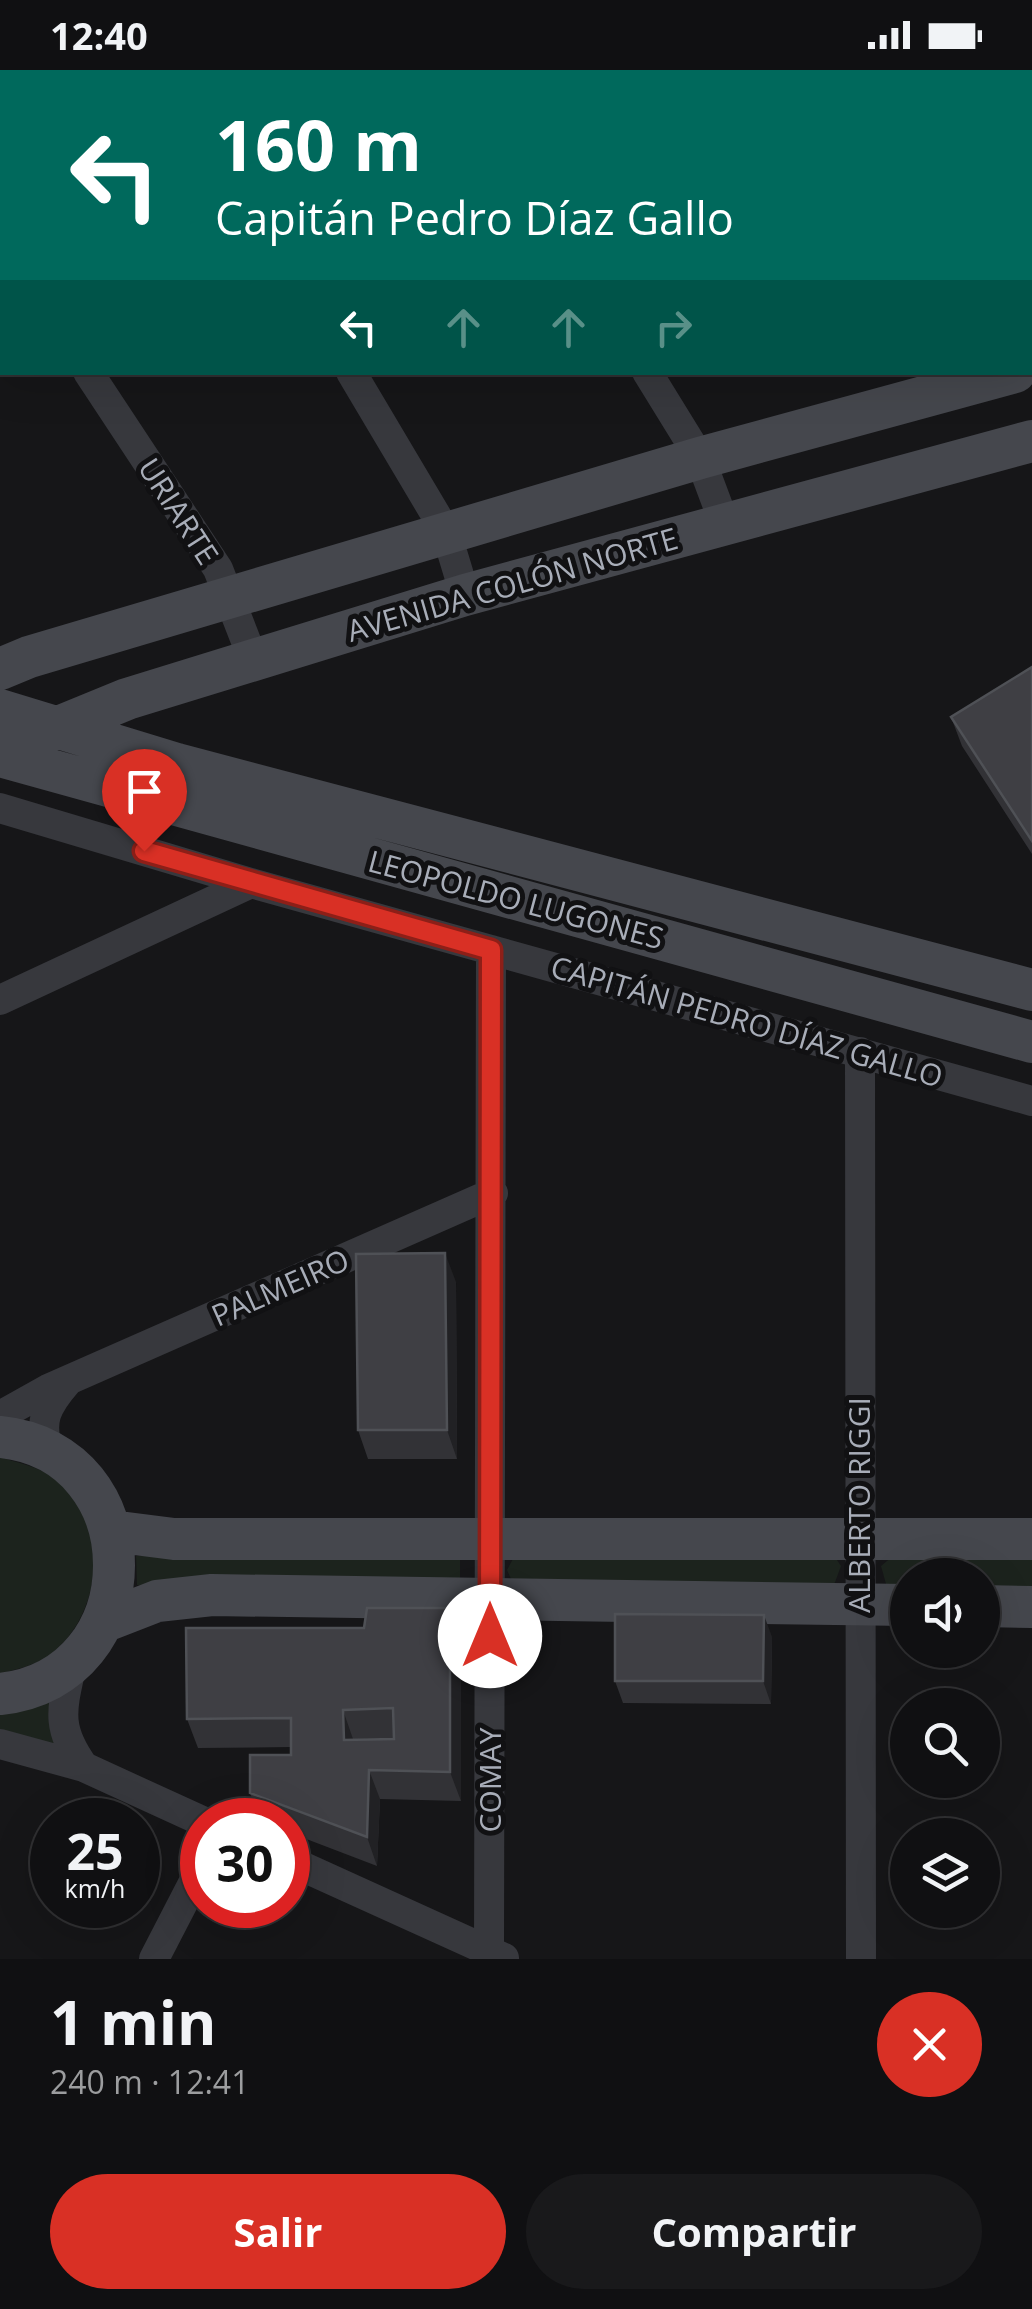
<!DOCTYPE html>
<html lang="es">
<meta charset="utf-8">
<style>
:root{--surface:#101012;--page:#19191b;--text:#f1f3f6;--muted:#9c9d9f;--line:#303032;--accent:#d93025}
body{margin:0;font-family:"Open Sans",sans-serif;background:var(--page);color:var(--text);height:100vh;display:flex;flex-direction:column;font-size:38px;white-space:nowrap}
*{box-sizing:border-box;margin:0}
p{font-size:32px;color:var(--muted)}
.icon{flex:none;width:55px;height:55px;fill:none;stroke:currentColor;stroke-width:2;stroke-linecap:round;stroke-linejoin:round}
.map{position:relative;height:1889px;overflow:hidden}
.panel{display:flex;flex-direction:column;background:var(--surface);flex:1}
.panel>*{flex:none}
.hud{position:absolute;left:0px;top:0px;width:1032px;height:305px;box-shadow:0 10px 40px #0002,0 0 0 2px var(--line);background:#00695c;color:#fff;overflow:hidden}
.controls{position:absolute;left:890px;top:1488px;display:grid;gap:20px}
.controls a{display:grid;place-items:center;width:110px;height:110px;border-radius:50%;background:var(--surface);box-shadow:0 10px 40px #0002,0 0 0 2px var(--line);font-size:50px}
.speed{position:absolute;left:30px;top:1728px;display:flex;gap:20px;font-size:50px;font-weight:700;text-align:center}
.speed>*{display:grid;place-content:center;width:130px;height:130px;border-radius:50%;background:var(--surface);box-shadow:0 10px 40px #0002,0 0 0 2px var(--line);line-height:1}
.speed small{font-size:25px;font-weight:400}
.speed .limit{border:15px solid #d22;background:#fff;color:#111}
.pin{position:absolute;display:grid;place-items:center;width:85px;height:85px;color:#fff;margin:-102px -42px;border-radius:50% 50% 50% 0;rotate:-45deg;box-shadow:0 0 10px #0007}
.pin .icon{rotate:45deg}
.me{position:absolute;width:110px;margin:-55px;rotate:0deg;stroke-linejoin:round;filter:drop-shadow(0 0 8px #0008)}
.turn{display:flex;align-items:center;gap:35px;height:210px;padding:0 50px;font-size:45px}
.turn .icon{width:130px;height:130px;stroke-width:2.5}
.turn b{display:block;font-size:70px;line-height:85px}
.lanes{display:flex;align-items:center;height:95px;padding:0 50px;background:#0003;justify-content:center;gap:50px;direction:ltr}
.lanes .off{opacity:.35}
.round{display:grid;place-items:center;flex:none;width:105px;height:105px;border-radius:52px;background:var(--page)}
.head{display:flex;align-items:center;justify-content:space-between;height:170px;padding:0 50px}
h1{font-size:60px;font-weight:700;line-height:75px}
.action{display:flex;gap:20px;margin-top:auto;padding:20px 50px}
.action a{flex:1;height:115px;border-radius:60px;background:var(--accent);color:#fff;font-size:40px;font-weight:700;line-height:115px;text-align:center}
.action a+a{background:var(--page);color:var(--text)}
.status{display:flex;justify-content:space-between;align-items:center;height:70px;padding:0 50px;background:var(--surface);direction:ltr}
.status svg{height:28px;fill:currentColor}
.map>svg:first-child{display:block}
.green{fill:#1c231d}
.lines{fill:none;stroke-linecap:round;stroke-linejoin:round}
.lane{stroke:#37383d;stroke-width:15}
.street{stroke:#37383d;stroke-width:30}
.secondary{stroke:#45474d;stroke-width:42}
.wall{fill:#323236;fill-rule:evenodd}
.shaded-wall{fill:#212124}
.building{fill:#3f3f44;stroke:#4f5156;stroke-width:2.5;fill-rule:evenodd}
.route-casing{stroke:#8d1f18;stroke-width:25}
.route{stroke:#d93025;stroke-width:18}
.labels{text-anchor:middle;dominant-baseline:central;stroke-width:10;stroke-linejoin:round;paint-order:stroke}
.street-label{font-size:30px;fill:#a8adb8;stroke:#111113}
</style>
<div class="status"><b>12:40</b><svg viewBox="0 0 49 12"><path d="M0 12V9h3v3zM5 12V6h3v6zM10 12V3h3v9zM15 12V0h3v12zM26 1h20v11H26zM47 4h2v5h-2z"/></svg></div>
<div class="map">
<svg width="1032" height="1889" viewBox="0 0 1032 1889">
<rect width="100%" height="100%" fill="#161618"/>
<path class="green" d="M0,1387C14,1392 31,1395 44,1402C112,1441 107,1541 50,1585C37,1595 16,1599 0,1604Z
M446,1483L460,1490V1508L443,1518L137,1515L136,1486Z
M515,1485L837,1490L841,1496L834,1515L511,1509L507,1500Z
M893,1486H1032V1523L983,1522L982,1505H908L907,1521L886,1514L881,1496Z
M59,1613L68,1684L0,1665V1635Z"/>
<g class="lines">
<path class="lane" d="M216,0L218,2
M260,2L261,0"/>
<path class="street" d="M754,0L756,2
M588,2L594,0
M0,170L2,173
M88,302L218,499L253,589
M351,302L446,462L465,525
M647,302L700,388L725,455
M0,738L251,813L1032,1031
M0,930L251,813
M860,982L861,1889
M0,1346L48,1319L493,1123
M49,1382C38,1352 46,1336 67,1312
M72,1593C62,1639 55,1657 84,1697
M0,1674L84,1697L202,1751
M288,1790L504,1888
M489,1881L491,880
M154,1889L202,1796"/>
<path class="secondary" d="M1004,0L1006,2
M1030,39L1032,43
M0,599L29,587L700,388L1015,302
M0,640L177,694L1032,920
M0,681L127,629L465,525L1032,371
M0,686L1032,972
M0,1367C152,1382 152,1608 0,1624
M111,1461L174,1469H1032
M982,1536L1032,1537
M103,1552L157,1531L212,1525L908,1535"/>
</g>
<path class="wall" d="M372,0H505L506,2H373Z
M1032,597V784L962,676L951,647Z
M456,1212L457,1389H368L358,1360Z
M461,1567V1731L380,1729L377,1796L288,1762V1750H260L250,1723L291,1685V1677L198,1678L187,1649ZM394,1668V1669L353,1670V1669Z
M772,1567L771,1634L623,1633L615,1611Z"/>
<path class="shaded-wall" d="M445,1183L456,1212L457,1389L447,1360Z
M450,1538L461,1567V1731L450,1702Z
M764,1545L772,1567L771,1634L763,1611Z
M343,1640L353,1669L354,1699L344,1670Z
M369,1700L380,1729L377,1796L367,1767Z"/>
<path class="building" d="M374,0H410L412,2H375Z
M421,0H450L445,2H423Z
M1032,597V771L951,647Z
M445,1183L447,1360H358L356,1184Z
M367,1538H450V1702L369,1700L367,1767L250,1723V1685H291V1648L187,1649L186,1558H364ZM393,1638L394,1669L344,1670L343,1640Z
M615,1544L764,1545L763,1611H615Z"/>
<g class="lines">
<defs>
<path id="route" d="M144,781L491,880L490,1566"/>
</defs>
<use href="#route" class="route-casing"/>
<use href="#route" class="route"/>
</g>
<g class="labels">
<g class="street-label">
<text transform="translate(179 441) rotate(57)">URIARTE</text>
<text transform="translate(512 514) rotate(-16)">AVENIDA COLÓN NORTE</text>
<text transform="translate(516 829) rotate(15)">LEOPOLDO LUGONES</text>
<text transform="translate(747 951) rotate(16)">CAPITÁN PEDRO DÍAZ GALLO</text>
<text transform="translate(280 1217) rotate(-24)">PALMEIRO</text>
<text transform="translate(858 1435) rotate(-90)">ALBERTO RIGGI</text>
<text transform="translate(489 1710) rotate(-90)">COMAY</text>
</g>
</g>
</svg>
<div class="controls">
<a><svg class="icon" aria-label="sound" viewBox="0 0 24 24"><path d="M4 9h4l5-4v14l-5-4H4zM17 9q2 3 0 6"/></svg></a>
<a><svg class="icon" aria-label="search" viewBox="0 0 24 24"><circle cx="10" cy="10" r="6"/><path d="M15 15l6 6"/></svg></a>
<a><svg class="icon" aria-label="layers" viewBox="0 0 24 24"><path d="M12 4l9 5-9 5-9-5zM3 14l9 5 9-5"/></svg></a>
</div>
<div class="speed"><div>25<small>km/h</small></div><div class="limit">30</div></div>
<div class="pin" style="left:144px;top:781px;background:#d93025"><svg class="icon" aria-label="arrive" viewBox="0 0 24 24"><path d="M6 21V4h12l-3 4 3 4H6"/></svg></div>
<svg class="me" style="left:490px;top:1566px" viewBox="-20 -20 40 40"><circle r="19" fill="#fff"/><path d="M0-13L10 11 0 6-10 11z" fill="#d93025"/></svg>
<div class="hud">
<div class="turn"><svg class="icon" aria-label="left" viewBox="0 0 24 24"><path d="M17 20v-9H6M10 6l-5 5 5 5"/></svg><div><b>160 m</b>Capitán Pedro Díaz Gallo</div></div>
<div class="lanes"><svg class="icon" aria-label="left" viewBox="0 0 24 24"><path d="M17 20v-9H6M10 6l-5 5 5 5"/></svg><svg class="icon off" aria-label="ahead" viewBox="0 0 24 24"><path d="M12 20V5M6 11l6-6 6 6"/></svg><svg class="icon off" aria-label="ahead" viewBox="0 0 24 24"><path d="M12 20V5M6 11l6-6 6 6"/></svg><svg class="icon off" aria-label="right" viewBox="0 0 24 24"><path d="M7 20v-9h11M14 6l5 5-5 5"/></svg></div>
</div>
</div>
<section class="panel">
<div class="head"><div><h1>1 min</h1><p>240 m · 12:41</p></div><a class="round" style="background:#d93025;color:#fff"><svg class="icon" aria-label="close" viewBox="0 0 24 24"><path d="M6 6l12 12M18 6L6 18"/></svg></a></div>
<div class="action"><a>Salir</a><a>Compartir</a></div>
</section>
